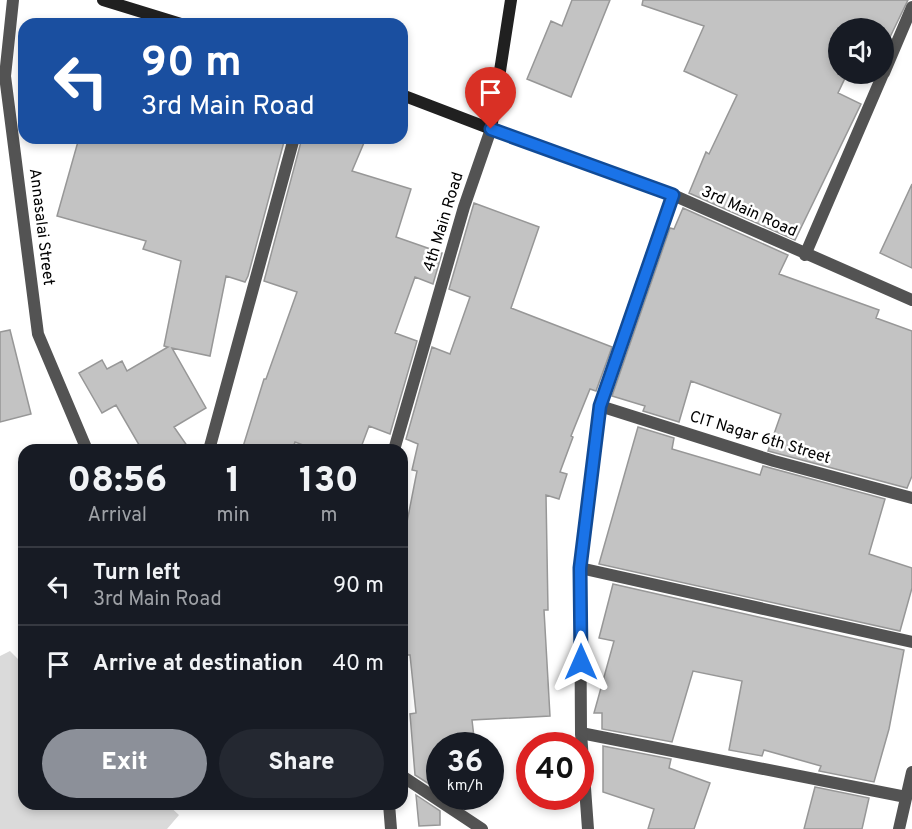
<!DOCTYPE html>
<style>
:root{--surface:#171b24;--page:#242831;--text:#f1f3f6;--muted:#9ea1a6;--line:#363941;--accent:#8c9099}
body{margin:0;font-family:Overpass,sans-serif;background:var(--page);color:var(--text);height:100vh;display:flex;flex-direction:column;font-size:22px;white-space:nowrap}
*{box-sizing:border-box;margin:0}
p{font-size:20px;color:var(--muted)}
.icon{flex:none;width:33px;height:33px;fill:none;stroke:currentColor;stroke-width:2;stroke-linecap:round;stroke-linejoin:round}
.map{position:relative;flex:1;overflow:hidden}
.drawer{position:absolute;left:18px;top:444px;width:390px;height:366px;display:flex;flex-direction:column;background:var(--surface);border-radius:18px;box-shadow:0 3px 9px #0003}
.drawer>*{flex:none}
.banner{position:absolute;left:18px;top:18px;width:390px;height:126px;border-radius:18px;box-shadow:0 3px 9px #0003;background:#1a4fa0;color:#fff;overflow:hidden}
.controls{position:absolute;left:828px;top:18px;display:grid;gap:12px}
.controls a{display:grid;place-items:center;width:66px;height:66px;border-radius:50%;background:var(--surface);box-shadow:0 3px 9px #0003;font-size:30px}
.speed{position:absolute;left:426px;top:732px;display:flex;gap:12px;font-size:30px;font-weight:700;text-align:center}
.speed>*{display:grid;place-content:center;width:78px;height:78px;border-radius:50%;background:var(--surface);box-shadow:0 3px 9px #0003;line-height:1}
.speed small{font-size:15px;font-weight:400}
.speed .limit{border:9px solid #d22;background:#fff;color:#111}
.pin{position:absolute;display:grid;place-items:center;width:51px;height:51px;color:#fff;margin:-62px -26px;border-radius:50% 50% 50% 0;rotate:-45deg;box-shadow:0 0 6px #0007}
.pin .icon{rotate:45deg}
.me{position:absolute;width:66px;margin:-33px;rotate:0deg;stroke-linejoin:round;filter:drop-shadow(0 0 4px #0008)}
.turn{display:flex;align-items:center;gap:21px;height:126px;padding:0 24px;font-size:27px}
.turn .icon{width:78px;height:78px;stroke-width:2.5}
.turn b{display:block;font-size:42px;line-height:51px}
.eta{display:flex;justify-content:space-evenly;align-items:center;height:102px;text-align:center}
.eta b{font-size:36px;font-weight:800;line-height:42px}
.cta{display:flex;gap:12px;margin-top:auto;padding:12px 24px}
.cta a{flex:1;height:69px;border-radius:36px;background:var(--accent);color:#fff;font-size:24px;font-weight:800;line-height:69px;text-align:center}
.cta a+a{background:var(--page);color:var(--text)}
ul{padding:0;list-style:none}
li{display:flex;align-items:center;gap:18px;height:78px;padding:0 24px;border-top:2px solid var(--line)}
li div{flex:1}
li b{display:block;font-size:22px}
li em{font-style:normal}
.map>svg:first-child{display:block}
.green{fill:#dadada}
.building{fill:#c3c3c3;stroke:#979797;stroke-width:1.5}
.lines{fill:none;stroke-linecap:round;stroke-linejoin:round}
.minor{stroke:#535353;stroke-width:12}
.tertiary{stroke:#535353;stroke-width:12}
.secondary{stroke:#202020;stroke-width:12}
.route-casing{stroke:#114b97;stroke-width:15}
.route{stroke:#1a73e8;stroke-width:10}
.labels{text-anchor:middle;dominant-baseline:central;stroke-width:5;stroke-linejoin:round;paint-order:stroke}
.street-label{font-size:16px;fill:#000;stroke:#fff}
</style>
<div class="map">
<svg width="912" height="829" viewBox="0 0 912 829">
<rect width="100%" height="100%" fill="#fff"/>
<path class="green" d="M10,651L24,665V804H167L179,815L167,829H0V656Z"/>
<path class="building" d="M572,0H610L571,97L527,79L551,21L562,26Z
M643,0H908L890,37L884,34V28H838V74H847L838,93L861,104L795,240L689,193L706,152L709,154L737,95L684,71L704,26L642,5Z
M79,138H285L248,276L245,282L226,276L210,356L172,348L206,408L174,427L190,450H142L116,405L102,413L79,373L102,360L107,369L122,361L127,371L168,347L164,346L181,261L143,249L146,241L57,216Z
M302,138H366L352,171L411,189L396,237L442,253L433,284L415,277L395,333L417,341L390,434L369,426L360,450H316L295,442L292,450H242L264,379H266L297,292L264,281Z
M912,184V268L880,253Z
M474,203L539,227L511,308L612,347L596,391L590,389L571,436L573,437L560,472L567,474L559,499L546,495L548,610H544L550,716L472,720L475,746H440V791L415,775L410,714L416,713L410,655H406L402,522H407L417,471L412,470L418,444L406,439L432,347L450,354L470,297L449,289Z
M683,208L788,255L779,274L879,310L876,318L912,331V476L907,488L768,451L781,414L691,381L679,422L643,411L645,406L612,396L670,228L674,229Z
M10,330L31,414L0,422V332Z
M638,427L674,438L672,449L760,475L763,466L885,499L869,554L912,568V588L900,631L599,564Z
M613,584L904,650L889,729L874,782L819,771L821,766L764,750L762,756L729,750L742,681L693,671L672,742L602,729V713H594L614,641L599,638Z
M603,746L671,759L669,768L710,783L694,829H648L654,809L603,792Z
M815,787L869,798L862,829H804Z
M416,795L440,811V825L419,826Z"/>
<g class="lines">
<path class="minor" d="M884,73L912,7
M673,195L912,300
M805,255L883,74
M600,406L774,461L912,498
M209,450L294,138
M394,450L464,207L491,129
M580,568L912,642
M581,733L906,797
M389,804L391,829
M899,829L912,772"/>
<path class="tertiary" d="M13,0L5,76L38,334L87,450
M491,129L673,195L600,406L580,568L581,733L588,829
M402,776L482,829"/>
<path class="secondary" d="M103,0L181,24
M402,95L491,129L511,0"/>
</g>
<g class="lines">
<defs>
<path id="route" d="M491,129L673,195L600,406L580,568L581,662"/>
</defs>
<use href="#route" class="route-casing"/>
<use href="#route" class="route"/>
</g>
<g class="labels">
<g class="street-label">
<text transform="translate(749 212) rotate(24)">3rd Main Road</text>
<text transform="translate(444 222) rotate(-73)">4th Main Road</text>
<text transform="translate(41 227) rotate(83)">Annasalai Street</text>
<text transform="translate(760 438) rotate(17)">CIT Nagar 6th Street</text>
</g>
</g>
</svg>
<div class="controls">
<a><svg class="icon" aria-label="sound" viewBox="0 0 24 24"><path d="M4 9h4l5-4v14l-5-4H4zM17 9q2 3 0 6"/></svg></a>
</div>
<div class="speed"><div>36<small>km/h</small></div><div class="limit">40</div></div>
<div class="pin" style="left:491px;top:129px;background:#d93025"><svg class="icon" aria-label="arrive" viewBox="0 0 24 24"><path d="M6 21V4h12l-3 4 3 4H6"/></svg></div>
<svg class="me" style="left:581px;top:662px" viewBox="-20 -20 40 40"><path d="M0-17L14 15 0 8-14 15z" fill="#1a73e8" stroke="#fff" stroke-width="4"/></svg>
<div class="banner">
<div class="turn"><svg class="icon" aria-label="left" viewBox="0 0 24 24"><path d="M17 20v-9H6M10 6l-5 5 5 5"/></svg><div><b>90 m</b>3rd Main Road</div></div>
</div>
<section class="drawer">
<div class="eta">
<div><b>08:56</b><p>Arrival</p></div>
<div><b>1</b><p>min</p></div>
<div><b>130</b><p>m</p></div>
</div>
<ul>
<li><svg class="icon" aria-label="left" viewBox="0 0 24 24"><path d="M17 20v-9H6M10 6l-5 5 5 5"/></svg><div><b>Turn left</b><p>3rd Main Road</p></div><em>90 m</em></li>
<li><svg class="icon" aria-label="arrive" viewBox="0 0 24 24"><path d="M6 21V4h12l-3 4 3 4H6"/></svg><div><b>Arrive at destination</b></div><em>40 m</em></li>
</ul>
<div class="cta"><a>Exit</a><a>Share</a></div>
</section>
</div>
